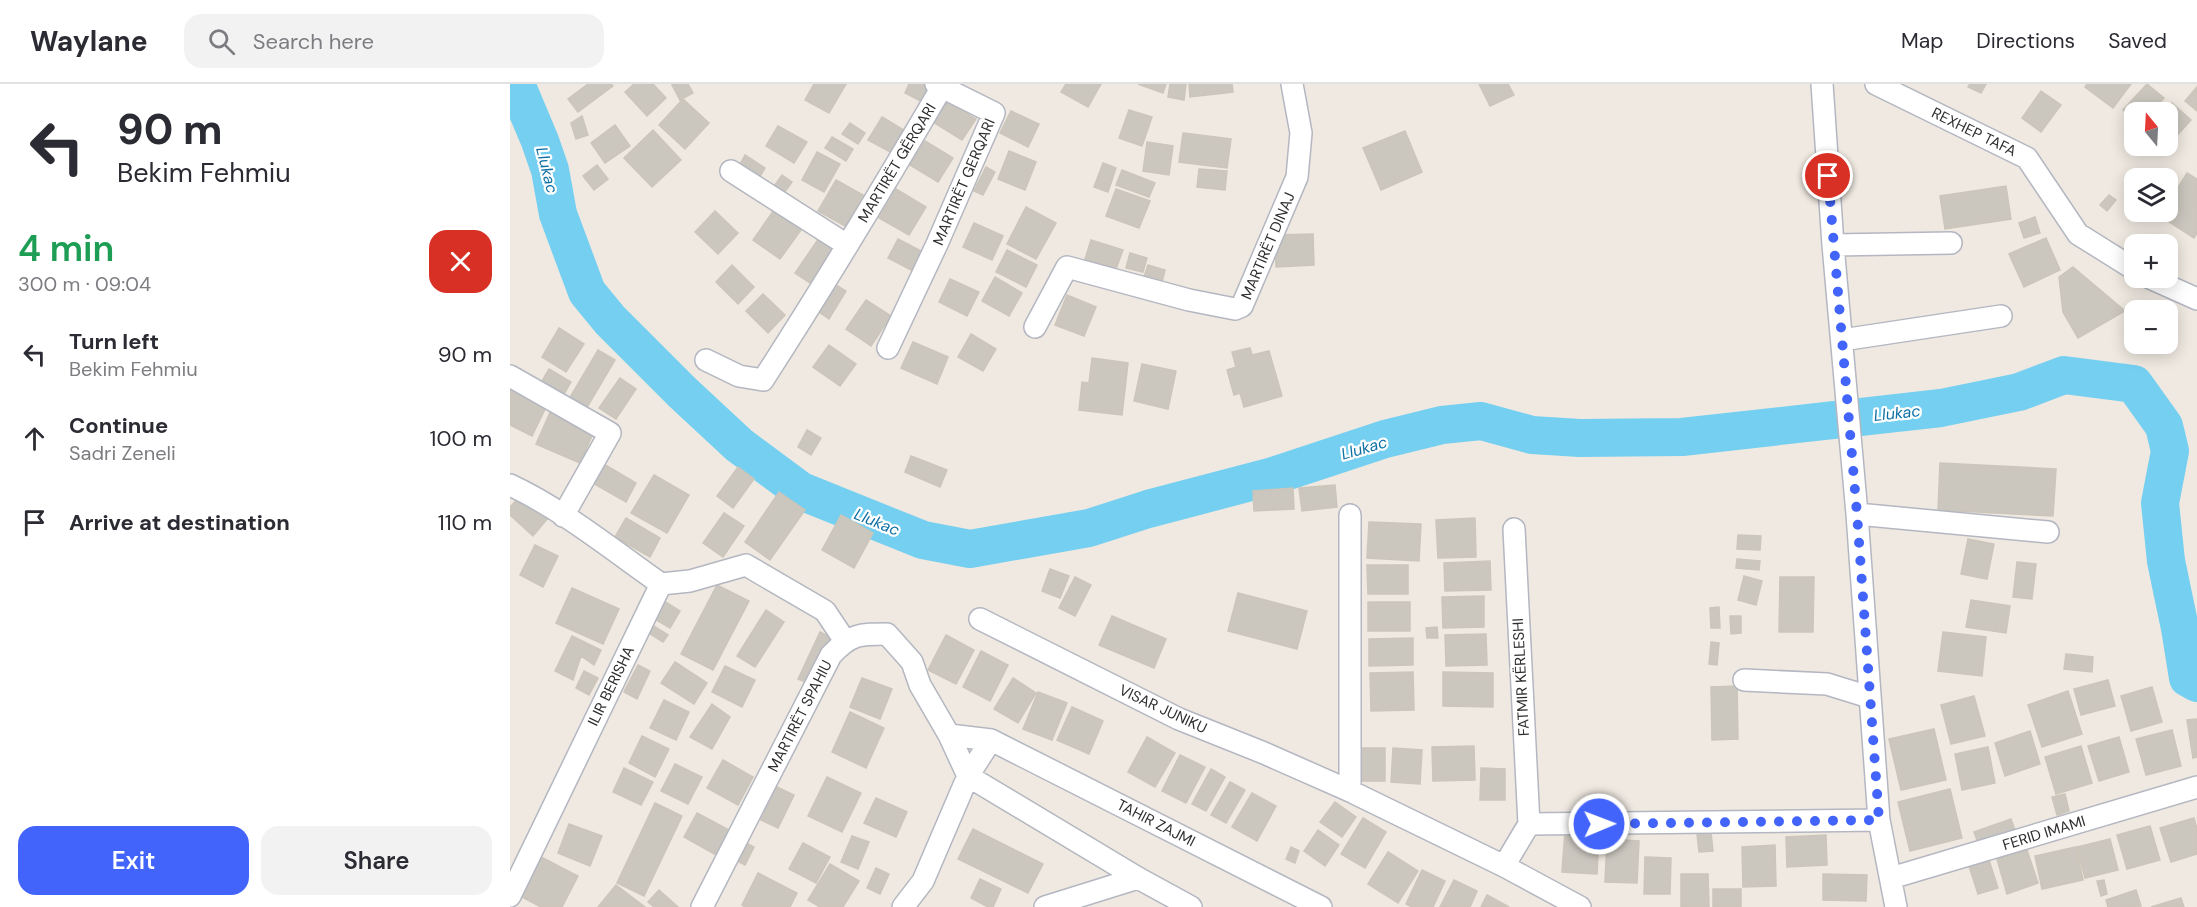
<!DOCTYPE html>
<meta charset="utf-8">
<style>
:root{--surface:#fff;--page:#f2f2f3;--text:#2b2b33;--muted:#7c7c81;--line:#e1e1e2;--accent:#4264fb}
body{margin:0;font-family:"DM Sans",sans-serif;background:var(--page);color:var(--text);height:100vh;display:flex;flex-direction:column;font-size:22px;white-space:nowrap}
*{box-sizing:border-box;margin:0}
p{font-size:20px;color:var(--muted)}
.icon{flex:none;width:33px;height:33px;fill:none;stroke:currentColor;stroke-width:2;stroke-linecap:round;stroke-linejoin:round}
.map{position:relative;flex:1;overflow:hidden}
.details{display:flex;flex-direction:column;background:var(--surface);width:510px}
.details>*{flex:none}
.hud{background:#fff;color:var(--text);overflow:hidden}
.needle{width:39px;rotate:342deg}
.controls{position:absolute;left:1614px;top:18px;display:grid;gap:12px}
.controls a{display:grid;place-items:center;width:54px;height:54px;border-radius:12px;background:var(--surface);box-shadow:0 3px 15px #0003;font-size:30px}
.pin{position:absolute;display:grid;place-items:center;width:51px;height:51px;color:#fff;margin:-26px;border:3px solid #fff;border-radius:50%;box-shadow:0 2px 6px #0007}
.me{position:absolute;width:66px;margin:-33px;rotate:89deg;stroke-linejoin:round;filter:drop-shadow(0 0 4px #0008)}
.turn{display:flex;align-items:center;gap:21px;height:126px;padding:0 18px;font-size:27px}
.turn .icon{width:78px;height:78px;stroke-width:2.5}
.turn b{display:block;font-size:42px;line-height:51px}
.round{display:grid;place-items:center;flex:none;width:63px;height:63px;border-radius:18px;background:var(--page)}
.head{display:flex;align-items:center;justify-content:space-between;height:102px;padding:0 18px}
h1{font-size:36px;font-weight:600;line-height:45px;color:#1e9e55}
.action{display:flex;gap:12px;margin-top:auto;padding:12px 18px}
.action a{flex:1;height:69px;border-radius:18px;background:var(--accent);color:#fff;font-size:24px;font-weight:600;line-height:69px;text-align:center}
.action a+a{background:var(--page);color:var(--text)}
ul{padding:0;list-style:none}
li{display:flex;align-items:center;gap:18px;height:84px;padding:0 18px}
li div{flex:1}
li b{display:block;font-size:22px}
li em{font-style:normal}
header{display:flex;align-items:center;gap:36px;box-sizing:border-box;height:84px;padding:0 30px;background:var(--surface);border-bottom:2px solid var(--line)}
header strong{font-size:28px}
nav{display:flex;gap:33px;margin-inline-start:auto;font-size:21px}
.search{width:420px;height:54px;background:var(--page);display:flex;align-items:center;gap:15px;box-sizing:border-box;padding:0 21px;border-radius:18px;color:var(--muted);font-size:22px}
main{display:flex;flex:1;min-height:0}
.map>svg:first-child{display:block}
.lines{fill:none;stroke-linecap:round;stroke-linejoin:round}
.river{stroke:#75cff0;stroke-width:38}
.building{fill:#cbc7bf;stroke:#cbc5ba;stroke-width:1.5}
.minor-casing{stroke:#b4b7c1;stroke-width:24}
.minor{stroke:#fff;stroke-width:21}
.route{stroke:#4264fb;stroke-width:10;stroke-dasharray:0 18}
.labels{text-anchor:middle;dominant-baseline:central;stroke-width:4.5;stroke-linejoin:round;paint-order:stroke}
.street-label{font-size:15px;fill:#2e2e2e;stroke:#fff}
.water-label{font-size:16px;font-style:italic;fill:#0d6fa3;stroke:#fff}
</style>
<header>
<strong>Waylane</strong>
<div class="search"><svg class="icon" aria-label="search" viewBox="0 0 24 24"><circle cx="10" cy="10" r="6"/><path d="M15 15l6 6"/></svg>Search here</div>
<nav><a>Map</a><a>Directions</a><a>Saved</a></nav>
</header>
<main>
<section class="details">
<div class="hud">
<div class="turn"><svg class="icon" aria-label="left" viewBox="0 0 24 24"><path d="M17 20v-9H6M10 6l-5 5 5 5"/></svg><div><b>90 m</b>Bekim Fehmiu</div></div>
</div>
<div class="head"><div><h1>4 min</h1><p>300 m · 09:04</p></div><a class="round" style="background:#d93025;color:#fff"><svg class="icon" aria-label="close" viewBox="0 0 24 24"><path d="M6 6l12 12M18 6L6 18"/></svg></a></div>
<ul>
<li><svg class="icon" aria-label="left" viewBox="0 0 24 24"><path d="M17 20v-9H6M10 6l-5 5 5 5"/></svg><div><b>Turn left</b><p>Bekim Fehmiu</p></div><em>90 m</em></li>
<li><svg class="icon" aria-label="ahead" viewBox="0 0 24 24"><path d="M12 20V5M6 11l6-6 6 6"/></svg><div><b>Continue</b><p>Sadri Zeneli</p></div><em>100 m</em></li>
<li><svg class="icon" aria-label="arrive" viewBox="0 0 24 24"><path d="M6 21V4h12l-3 4 3 4H6"/></svg><div><b>Arrive at destination</b></div><em>110 m</em></li>
</ul>
<div class="action"><a>Exit</a><a>Share</a></div>
</section>
<div class="map">
<svg width="1687" height="823" viewBox="0 0 1687 823">
<rect width="100%" height="100%" fill="#efe9e1"/>
<g class="lines">
<path class="river" d="M6,0L30,57L40,86L48,130L77,208L100,236L173,309L229,361L291,407L413,456L460,465L579,444L638,425L760,393L875,355L932,341L971,337L1022,351L1070,354L1172,353L1431,324L1509,308L1554,291L1624,300L1654,342L1660,367L1650,419L1656,477L1670,544L1678,594L1687,599"/>
</g>
<path class="building" d="M78,0H101L103,2L68,28L58,15Z
M124,0H143L156,14L137,32L115,8Z
M165,0H178L183,9L170,16L162,1Z
M304,0H336L319,29L295,16Z
M399,0H413L425,6L418,21L395,9Z
M556,0H591L578,23L551,8Z
M628,0H656L653,9Z
M660,0H676L674,16L658,13Z
M679,0H722L723,8L680,13Z
M969,0H998L1004,11L980,22Z
M1460,0H1476L1471,9L1458,3Z
M1577,0H1621L1603,24L1575,3Z
M1637,0L1654,14L1641,28H1624V36L1613,26Z
M1687,3V27L1675,17Z
M1531,7L1551,21L1531,48L1512,34Z
M173,15L199,39L175,65L149,41Z
M436,17L466,35L452,56L423,38Z
M1662,19L1681,36L1662,57L1658,53V28H1654Z
M619,26L642,33L632,62L609,54Z
M501,27L529,40L518,63L490,49Z
M72,32L78,51L66,55L61,39Z
M372,33L397,48L384,70L358,56Z
M340,39L355,49L348,60L332,50Z
M105,41L120,62L95,79L81,59Z
M268,42L297,58L284,79L256,62Z
M143,46L171,76L142,103L114,74Z
M895,47L912,88L871,106L853,64Z
M673,49L721,55L717,84L669,78Z
M322,53L343,65L336,77L315,64Z
M415,57L443,74L428,98L400,81Z
M637,58L663,62L659,91L633,87Z
M499,67L526,78L515,106L488,95Z
M307,68L330,80L314,108L292,96Z
M235,71L255,84L249,94L229,82Z
M593,79L606,84L598,108L584,103Z
M87,81L98,95L84,106L73,92Z
M476,83L485,88L473,111L464,107Z
M689,85L717,87L715,106L687,103Z
M612,86L645,99L639,113L606,101Z
M1677,89L1687,95V149L1684,154L1650,132L1653,128H1658V120Z
M272,91L282,98L272,112L262,105Z
M326,96L353,111L335,142L308,127Z
M1496,102L1501,135L1435,145L1430,112Z
M386,105L416,123L399,151L369,134Z
M606,105L640,117L629,144L596,132Z
M1599,111L1606,116L1597,127L1590,121Z
M516,123L546,139L526,175L497,160Z
M264,126L291,146L270,175L243,156Z
M205,127L228,149L208,170L185,148Z
M1525,133L1530,149L1514,154L1509,139Z
M464,139L493,152L482,176L453,163Z
M803,150L804,181L766,183L765,151Z
M309,154L323,163L300,199L285,189Z
M1536,154L1550,186L1514,203L1499,170Z
M388,155L415,169L405,188L378,174Z
M581,156L613,166L606,185L575,175Z
M497,166L527,181L516,203L486,188Z
M620,169L637,174L633,188L616,184Z
M222,181L244,203L228,220L206,198Z
M638,181L655,186L652,198L634,193Z
M1563,183L1615,227L1568,254L1553,228L1549,193Z
M485,193L512,209L499,232L472,217Z
M440,195L469,208L457,232L429,218Z
M326,201L336,207L319,235L309,228Z
M253,210L275,231L258,249L236,227Z
M557,211L586,223L574,252L545,241Z
M356,216L381,232L361,262L336,245Z
M49,244L74,260L56,288L32,273Z
M461,250L486,265L473,287L448,273Z
M403,258L438,273L427,300L391,284Z
M319,261L346,280L330,302L303,283Z
M740,264L742,271L759,267L772,312L734,323L730,309L724,311L717,286L726,283L722,268Z
M88,266L105,276L76,325L59,315Z
M582,274L618,279L612,331L569,326L572,298L579,299Z
M632,280L666,287L658,325L624,317Z
M39,285L61,298L54,310L32,297Z
M110,294L126,305L106,335L89,324Z
M0,305L36,323L22,352L0,341Z
M42,324L86,343L70,379L26,360Z
M297,346L311,354L301,371L288,363Z
M401,372L437,386L430,403L395,388Z
M92,379L126,399L116,418L81,398Z
M1430,379L1546,385L1543,432L1428,426Z
M228,383L244,395L223,424L207,412Z
M144,391L179,411L157,449L121,429Z
M825,401L827,423L792,427L789,404Z
M783,404L784,425L744,427L743,407Z
M269,408L295,426L260,476L235,458Z
M12,410L38,434L23,452L0,431V423Z
M214,429L234,442L213,473L193,459Z
M331,431L363,449L344,484L312,466Z
M116,434L150,454L140,473L105,453Z
M965,434L966,473L928,474L926,436Z
M859,438L911,440L909,477L857,474Z
M1228,451L1251,452L1250,466L1227,465Z
M1458,455L1484,460L1477,495L1451,490Z
M25,461L48,472L33,503L10,491Z
M1227,475L1250,477L1249,486L1226,484Z
M980,477L981,506L935,507L934,479Z
M1507,478L1526,480L1522,515L1503,513Z
M857,481H898V510H858Z
M540,485L559,492L550,514L532,507Z
M1234,492L1252,497L1246,521L1228,516Z
M565,493L581,501L565,532L549,524Z
M1270,493H1304L1303,548H1269Z
M207,501L239,517L203,586L171,570Z
M62,504L109,525L93,560L46,539Z
M728,509L797,527L787,565L718,547Z
M974,512V543L933,544L932,513Z
M149,514L170,527L160,544L138,531Z
M1461,516L1500,522L1496,549L1456,543Z
M858,518H900V547H858Z
M1209,523L1210,544H1201L1200,524Z
M256,526L274,538L245,583L227,572Z
M602,532L656,555L644,584L589,561Z
M1220,532H1231V549L1221,550Z
M139,539L158,551L153,558L134,546Z
M927,543L928,554H917L916,544Z
M310,548L324,555L303,601L288,595Z
M1433,548L1476,553L1472,592L1428,587Z
M976,550L977,581L936,582L935,551Z
M436,551L464,566L446,600L418,586Z
M62,552L91,566L84,581L71,572L63,596L45,587Z
M903,554V581L859,582V555Z
M1201,558L1209,559L1207,581L1199,580Z
M471,567L498,581L480,617L453,603Z
M1556,570L1583,573L1582,588L1554,585Z
M165,578L197,599L184,620L151,599Z
M128,581L140,587L127,615L114,608Z
M215,582L245,596L232,623L202,608Z
M74,587L88,594L79,611L66,604Z
M903,588L904,626L861,627L860,589Z
M933,588L983,589V623L933,622Z
M352,594L382,605L370,635L340,623Z
M503,594L526,609L508,639L484,625Z
M1598,596L1605,622L1571,631L1564,605Z
M1227,602L1228,655L1202,656L1201,603Z
M1642,603L1652,638L1621,647L1611,612Z
M1558,607L1572,650L1532,663L1518,621Z
M528,608L557,619L542,656L513,645Z
M1464,612L1475,652L1441,660L1431,621Z
M154,616L179,628L166,656L140,644Z
M202,620L220,633L202,665L180,653Z
M562,623L593,637L579,670L547,656Z
M340,628L374,644L356,684L322,668Z
M1687,635V673L1683,674L1677,636Z
M1424,645L1436,696L1391,706L1379,655Z
M1662,646L1671,682L1636,691L1626,655Z
M1520,647L1530,680L1495,692L1485,659Z
M132,652L159,665L145,693L119,679Z
M637,653L665,669L645,703L618,688Z
M1609,653L1619,688L1589,697L1578,662Z
M964,662L965,696L923,697L922,663Z
M1571,662L1582,699L1546,710L1535,673Z
M1478,663L1485,699L1452,706L1445,670Z
M848,664H875V697H848Z
M883,664L912,666L910,700L881,698Z
M670,671L695,683L676,719L652,707Z
M213,676L243,693L228,721L197,704Z
M165,680L192,693L178,720L151,707Z
M114,684L143,698L131,721L103,708Z
M971,684L995,685V716H970Z
M701,685L715,693L696,727L682,720Z
M317,693L351,709L332,748L298,732Z
M720,698L735,706L716,739L701,731Z
M267,703L284,711L268,744L251,736Z
M1440,705L1452,754L1400,767L1388,718Z
M742,709L766,722L747,757L722,743Z
M1555,710L1559,727L1547,731L1542,713Z
M366,714L397,728L386,753L354,739Z
M825,718L846,733L832,753L810,738Z
M145,719L172,732L134,812L107,799Z
M187,729L219,746L206,771L174,753Z
M853,734L876,748L855,784L831,770Z
M1684,734L1687,745V770L1661,778L1650,744Z
M1501,735L1505,746L1468,759L1464,748Z
M59,740L92,752L80,782L48,769Z
M1640,742L1650,776L1617,785L1607,751Z
M463,745L533,780L518,809L448,775Z
M808,746L829,761L815,782L794,767Z
M1055,748L1089,750L1087,790L1052,788Z
M1201,749L1203,767L1189,768L1187,750Z
M1316,751L1317,781L1277,783L1276,753Z
M342,752L359,758L348,785L331,778Z
M1097,755L1129,757L1127,799L1095,798Z
M1600,755L1608,786L1575,794L1567,763Z
M293,759L320,773L306,799L279,785Z
M238,760L244,763L235,781L229,778Z
M1265,761L1266,802L1233,803L1232,763Z
M781,763L789,767L785,779L776,775Z
M1566,763L1573,796L1532,805L1525,772Z
M1517,766L1528,799L1497,810L1487,775Z
M878,768L908,787L888,819L858,800Z
M31,773L68,792L52,823H31L10,812Z
M1135,773L1161,774L1160,810H1134Z
M1478,773L1488,804L1468,810L1458,779Z
M320,780L349,797L333,823H310L298,816Z
M366,784L379,790L370,810L357,804Z
M912,786L935,797L923,823H902L896,820Z
M248,789L287,809L280,823H235L232,821Z
M1171,790H1198L1199,823H1171Z
M1313,790L1357,791L1356,817L1313,816Z
M470,795L491,805L483,823H478L461,814Z
M944,796L967,807L960,823H930Z
M1594,796L1597,810L1591,812L1587,797Z
M106,801L135,823H88Z
M1203,805H1231V823H1203Z
M149,806L168,823H144L138,818Z
M1626,806L1631,822L1598,823L1596,816Z
M977,811L999,823H971Z
M1671,814L1674,823H1641Z"/>
<g class="lines">
<defs>
<path id="minor" d="M1312,0L1323,161L1347,430L1369,736L1386,823
M1366,0L1517,74L1568,150L1624,185
M221,87L337,161
M1323,161L1441,159
M1640,194L1687,215
M525,243L557,183L679,216L725,225L732,222L787,93L791,49L782,0
M1332,256L1491,232
M378,264L427,160L484,29L432,3
M196,276L229,292L253,296C315,200 374,102 432,3L426,0
M0,292L100,349L53,432
M0,401C52,425 104,467 151,500
M1347,430L1538,448
M840,431V707
M1004,445L1019,740
M151,500L180,497L236,481L315,527L335,557
M470,535L669,635L754,669L840,707L994,782L1070,823
M1234,596L1317,600L1359,613
M439,651L481,656L811,823
M994,782L1019,740L1369,736
M1381,794L1687,703
M0,812L151,500
M192,823L321,571C341,550 349,550 377,550L402,578L410,601L439,651L458,692L628,794L681,823
M393,823L413,797L458,692L481,656
M535,823L628,794"/>
</defs>
<use href="#minor" class="minor-casing"/>
<use href="#minor" class="minor"/>
</g>
<g class="lines">
<path class="route" d="M1089,740L1369,736L1347,430L1318,92"/>
</g>
<g class="labels">
<g class="street-label">
<text transform="translate(1464 48) rotate(26)">REXHEP TAFA</text>
<text transform="translate(387 79) rotate(-59)">MARTIRËT GËRQARI</text>
<text transform="translate(454 98) rotate(-67)">MARTIRËT GERQARI</text>
<text transform="translate(758 162) rotate(-67)">MARTIRËT DINAJ</text>
<text transform="translate(1011 593) rotate(-93)">FATMIR KËRLESHI</text>
<text transform="translate(101 602) rotate(-64)">ILIR BERISHA</text>
<text transform="translate(653 625) rotate(25)">VISAR JUNIKU</text>
<text transform="translate(290 632) rotate(-63)">MARTIRËT SPAHIU</text>
<text transform="translate(646 739) rotate(27)">TAHIR ZAJMI</text>
<text transform="translate(1534 749) rotate(-17)">FERID IMAMI</text>
</g>
<g class="water-label">
<text transform="translate(37 86) rotate(76)">Llukac</text>
<text transform="translate(1387 329) rotate(-6)">Llukac</text>
<text transform="translate(854 364) rotate(-16)">Llukac</text>
<text transform="translate(367 438) rotate(22)">Llukac</text>
</g>
</g>
</svg>
<div class="controls">
<a><svg class="needle" viewBox="-14 -14 28 28"><path d="M0-13l5 13h-10z" fill="#e53935"/><path d="M0 13l5-13h-10z" fill="#7c7c81"/></svg></a>
<a><svg class="icon" aria-label="layers" viewBox="0 0 24 24"><path d="M12 4l9 5-9 5-9-5zM3 14l9 5 9-5"/></svg></a>
<a>+</a>
<a>−</a>
</div>
<div class="pin" style="left:1318px;top:92px;background:#d93025"><svg class="icon" aria-label="arrive" viewBox="0 0 24 24"><path d="M6 21V4h12l-3 4 3 4H6"/></svg></div>
<svg class="me" style="left:1089px;top:740px" viewBox="-20 -20 40 40"><circle r="17" fill="#4264fb" stroke="#fff" stroke-width="3"/><path d="M0-11L8 9 0 5-8 9z" fill="#fff"/></svg>
</div>
</main>
